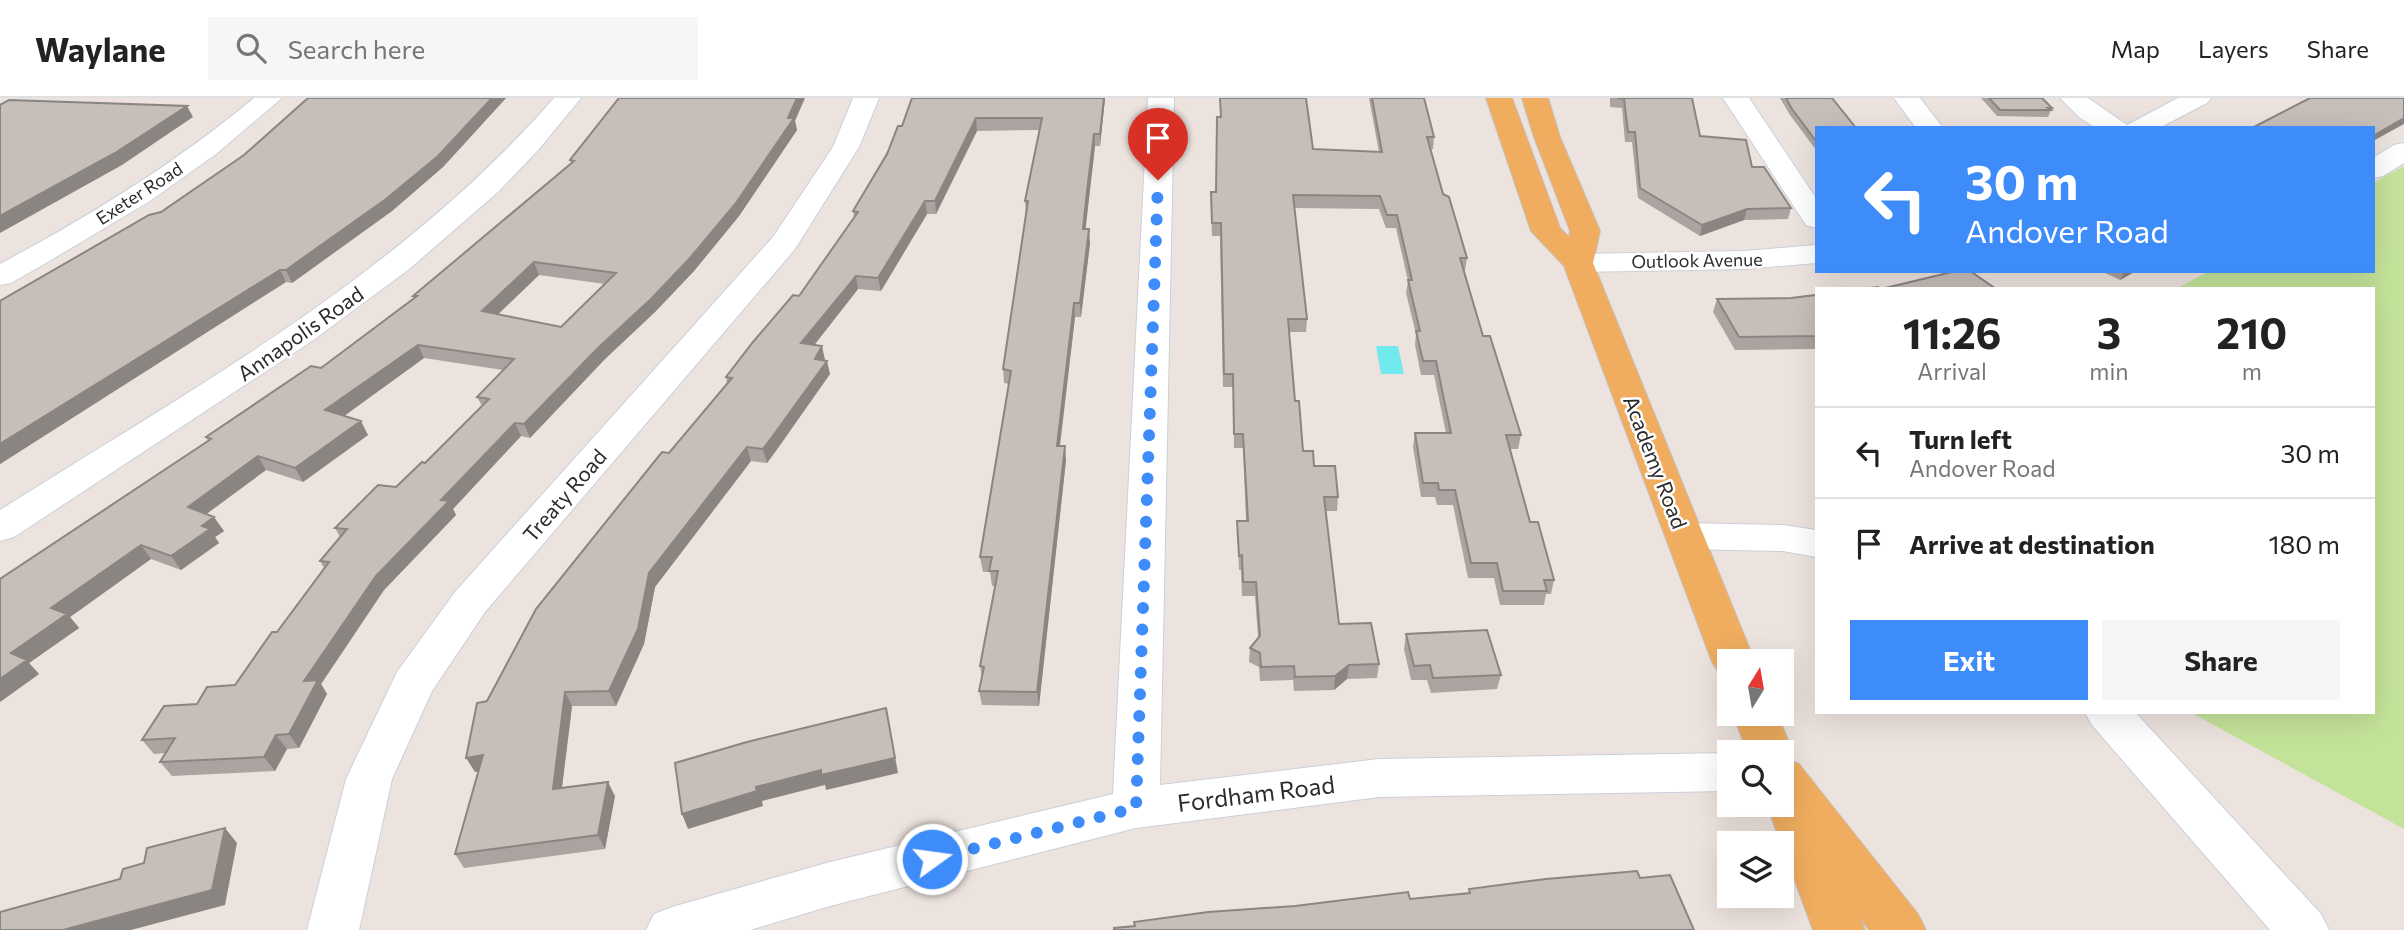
<!DOCTYPE html>
<style>
:root{--surface:#fff;--page:#f6f6f6;--text:#222;--muted:#767676;--line:#e0e0e0;--accent:#3e8cf9}
body{margin:0;font-family:Commissioner,sans-serif;background:var(--page);color:var(--text);height:100vh;display:flex;flex-direction:column;font-size:26px;white-space:nowrap}
*{box-sizing:border-box;margin:0}
p{font-size:23px;color:var(--muted)}
.icon{flex:none;width:38px;height:38px;fill:none;stroke:currentColor;stroke-width:2;stroke-linecap:round;stroke-linejoin:round}
.map{position:relative;flex:1;overflow:hidden}
.side{position:absolute;left:1815px;top:189px;width:560px;height:427px;display:flex;flex-direction:column;background:var(--surface);border-radius:0px;box-shadow:0 7px 28px #0002}
.side>*{flex:none}
.guide{position:absolute;left:1815px;top:28px;width:560px;height:147px;border-radius:0px;box-shadow:0 7px 28px #0002;background:#3e8cf9;color:#fff;overflow:hidden}
.needle{width:46px;rotate:11deg}
.fabs{position:absolute;left:1717px;top:551px;display:grid;gap:14px}
.fabs a{display:grid;place-items:center;width:77px;height:77px;border-radius:0px;background:var(--surface);box-shadow:0 7px 28px #0002;font-size:35px}
.pin{position:absolute;display:grid;place-items:center;width:60px;height:60px;color:#fff;margin:-72px -30px;border-radius:50% 50% 50% 0;rotate:-45deg;box-shadow:0 0 7px #0007}
.pin .icon{rotate:45deg}
.me{position:absolute;width:77px;margin:-38px;rotate:76deg;stroke-linejoin:round;filter:drop-shadow(0 0 5px #0008)}
.turn{display:flex;align-items:center;gap:24px;height:147px;padding:0 35px;font-size:32px}
.turn .icon{width:91px;height:91px;stroke-width:2.5}
.turn b{display:block;font-size:49px;line-height:60px}
.eta{display:flex;justify-content:space-evenly;align-items:center;height:119px;text-align:center}
.eta b{font-size:42px;font-weight:700;line-height:49px}
.action{display:flex;gap:14px;margin-top:auto;padding:14px 35px}
.action a{flex:1;height:80px;border-radius:0px;background:var(--accent);color:#fff;font-size:28px;font-weight:700;line-height:80px;text-align:center}
.action a+a{background:var(--page);color:var(--text)}
ul{padding:0;list-style:none}
li{display:flex;align-items:center;gap:21px;height:91px;padding:0 35px;border-top:2px solid var(--line)}
li div{flex:1}
li b{display:block;font-size:26px}
li em{font-style:normal}
header{display:flex;align-items:center;gap:42px;box-sizing:border-box;height:98px;padding:0 35px;background:var(--surface);border-bottom:2px solid var(--line)}
header strong{font-size:33px}
nav{display:flex;gap:38px;margin-inline-start:auto;font-size:24px}
.search{width:490px;height:63px;background:var(--page);display:flex;align-items:center;gap:18px;box-sizing:border-box;padding:0 24px;border-radius:0px;color:var(--muted);font-size:26px}
.map>svg:first-child{display:block}
.green{fill:#c4e39a}
.water{fill:#71eaee}
.lines{fill:none;stroke-linecap:round;stroke-linejoin:round}
.minor-casing{stroke:#c9d0d9;stroke-width:2}
.major-casing{stroke:#c4c4c4;stroke-width:2}
.minor{fill:#fff;fill-rule:evenodd}
.major{fill:#f0ad5f;fill-rule:evenodd}
.wall{fill:#aaa39f;fill-rule:evenodd}
.shaded-wall{fill:#8b8582}
.building{fill:#c6beb9;stroke:#8b8582;stroke-width:2;fill-rule:evenodd}
.route{stroke:#3e8cf9;stroke-width:12;stroke-dasharray:0 21.6}
.labels{text-anchor:middle;dominant-baseline:central;stroke-width:5;stroke-linejoin:round;paint-order:stroke}
.far-street-label{font-size:18px;fill:#2b2b2b;stroke:#fff}
.street-label{font-size:21px;fill:#2b2b2b;stroke:#fff}
.near-street-label{font-size:24px;fill:#2b2b2b;stroke:#fff}
</style>
<header>
<strong>Waylane</strong>
<div class="search"><svg class="icon" aria-label="search" viewBox="0 0 24 24"><circle cx="10" cy="10" r="6"/><path d="M15 15l6 6"/></svg>Search here</div>
<nav><a>Map</a><a>Layers</a><a>Share</a></nav>
</header>
<div class="map">
<svg width="2404" height="832" viewBox="0 0 2404 832">
<rect width="100%" height="100%" fill="#ede3de"/>
<path class="green" d="M2404,68V731L2190,614H2373V191H2176L2209,173H2373V85Z"/>
<path class="water" d="M1376,248H1398L1404,276H1381Z"/>
<g class="lines">
<defs>
<path id="minor" d="M254,0H282L216,56L150,103L46,165L11,185L0,187V166C90,118 176,65 254,0Z
M554,0H581L539,51L498,94L408,172L312,243L14,439L0,443V412C195,289 401,176 554,0Z
M853,0H879L859,49L795,151L485,514L432,593L392,681L359,832H307L346,681L397,574L455,494L773,139L833,49Z
M1148,0H1174L1160,687L1379,661L1729,655V693L1379,699L1136,730L830,808L750,832H646L654,816L672,809L830,764L1113,696Z
M1723,0H1749L1816,100V130L1806,127Z
M1894,0H1920L1943,30H1916Z
M2060,0H2088L2127,27L2178,0H2211L2207,5L2159,30H2096L2080,20Z
M2404,45V65L2383,78L2373,80V60L2394,47Z
M1816,147V165L1745,171L1578,174L1567,171L1563,165L1567,159L1578,156L1745,153Z
M1685,425L1783,427L1816,432V459L1783,453L1685,451L1671,447L1665,438L1671,429Z
M2085,614H2135L2321,816L2329,832H2270L2091,626Z"/>
<path id="major" d="M1486,0H1512L1560,130L1569,139L1570,133L1534,39L1522,0H1548L1560,39L1600,133L1593,165L1755,564H1729V579L1719,575L1712,564L1564,168L1531,133Z
M1733,616H1777L1793,654L1789,662L1799,666L1918,816L1926,832H1869L1860,819L1865,832H1813L1769,713L1772,707H1782V654H1747Z"/>
</defs>
<use href="#minor" class="minor-casing"/>
<use href="#major" class="major-casing"/>
<use href="#minor" class="minor"/>
<use href="#major" class="major"/>
</g>
<path class="wall" d="M308,0H506L443,69L392,113L292,185L286,184L0,366V203L161,114L244,57Z
M912,0H1105L1100,48H1095L1088,106L1085,131L1090,145L1081,219H1075L1060,348L1066,362L1039,608L982,607L979,593L982,580L980,568L995,488H992L990,474H983L980,459L1009,286L1004,285L1003,271L1026,116L1025,103L1039,32L977,33L936,116H927L881,193L858,191L814,247L825,262L830,276L779,349L767,365L751,363L655,489L644,546L616,608H572L562,690L615,698L605,751L464,770L455,756L478,673L475,674L487,603L669,355L727,285L726,279L799,198L854,119L853,113L902,28Z
M1369,0H1424L1434,39L1433,51H1431L1443,96L1467,160L1465,173H1463L1483,238L1521,337L1518,351H1510L1530,424L1554,482L1551,496H1546L1544,507H1500L1494,480H1468L1453,407H1437L1435,399H1421L1413,349L1415,335H1446L1434,277H1421L1415,247L1416,236L1406,195L1408,183L1396,130H1386L1379,111L1295,110L1307,221L1306,234H1289L1295,303L1303,353L1338,399L1337,413H1326L1339,526L1379,566L1377,580L1347,581L1334,592L1294,593L1293,582L1260,583L1259,569L1249,564L1250,550L1258,540L1255,498H1242L1241,472H1239L1237,423H1246L1243,350H1234L1233,289H1223L1220,138H1212L1211,107L1216,94L1313,51L1379,54Z
M1610,0H1692L1700,38L1752,69L1791,110L1788,121L1744,122L1700,138L1638,100L1632,44H1625L1622,10L1610,9Z
M1780,0H1832L1816,30V52L1790,17Z
M1981,0H2042L2052,10L2048,19L1997,18Z
M795,23L797,32L739,118L694,173L655,214L605,261L530,340L521,338L453,411L456,417L384,492L321,586L327,596L299,650L287,651L275,673L172,678L160,664L166,655L154,656L142,642L197,606L235,587L277,534L324,470L320,463L340,439L335,430L396,389L425,365L482,308L477,299L503,272L424,260L344,318L368,337L303,384L266,372L206,416L224,433L215,439L219,445L181,472L151,461L70,519L79,530L29,565L39,576L0,604L123,400L208,343L206,339L321,270L415,201L413,198L571,65L570,62ZM539,177L605,186L561,229L498,216Z
M2101,173H2136L2120,182Z
M1816,197V251L1735,252L1713,214L1717,201L1791,200Z
M1406,536L1501,577L1497,591L1431,595L1427,582H1411L1404,551Z"/>
<path class="shaded-wall" d="M492,0H506L443,69L392,113L292,185L286,172Z
M797,0H805L795,23L797,32L739,118L694,173L655,214L605,261L530,340L524,326L788,20Z
M1104,0H1105L1100,48V36Z
M187,8L193,19L122,67L0,135V118Z
M976,20L977,33L936,116L935,103Z
M2404,20V26L2373,43V38Z
M1094,36L1095,48L1084,145L1083,131L1087,93Z
M925,103L927,116L881,193L878,180Z
M1747,111L1744,122L1700,138L1702,127Z
M1089,131L1090,145L1081,219L1080,205Z
M534,164L539,177L488,226L482,213Z
M280,172L286,184L0,366V346Z
M2125,173H2136L2120,182Z
M856,178L858,191L805,259L801,245Z
M1074,205L1075,219L1058,362L1057,348Z
M418,247L424,260L333,326L325,312Z
M822,248L825,262L819,274L827,263L830,276L767,365L763,351Z
M361,323L368,337L303,384L295,370Z
M515,325L521,338L453,411L456,417L384,492L321,586L327,596L299,650L289,636L304,583L376,478L441,402Z
M1065,348L1066,362L1039,608L1037,594Z
M747,349L751,363L655,489L644,546L616,608L609,593L649,475Z
M258,358L266,372L197,423L188,409Z
M214,419L224,433L215,439L219,445L181,472L171,458L202,428Z
M141,447L151,461L70,519L79,530L29,565L39,576L0,604V581L11,555L51,510Z
M1349,567L1347,581L1334,592L1335,578Z
M565,594L572,608L560,705L553,691Z
M886,610L898,675L826,692L825,687L762,703L763,708L688,731L682,716L756,689Z
M276,637L287,651L275,673L264,659Z
M483,657L491,671L475,674L466,660Z
M608,684L615,698L605,751L598,737Z
M225,730L237,745L225,807L131,832H63Z"/>
<path class="building" d="M308,0H492L438,58L386,101L286,172H280L0,346V203L149,117L161,114L244,57Z
M619,0H797L788,20H794L736,105L690,160L651,201L600,248L524,326L515,325L441,402L449,403L376,478L304,583L318,582L289,636L276,637L264,659L160,664L175,640L142,642L164,608L197,606L207,589L235,587L272,534H277L329,464L320,463L347,431L335,430L378,387L396,389L422,364L425,365L489,301L477,299L514,261L418,247L325,312L361,323L295,370L258,358L188,409L214,419L202,428L210,431L171,458L141,447L51,510L67,516L11,555L27,562L0,581V481L211,341L206,339L311,268L321,270L417,198H413L574,63L570,62ZM534,164L616,175L561,229L482,213Z
M912,0H1104L1100,36H1094L1087,93L1083,131H1089L1080,205H1074L1057,348H1065L1037,594L979,593L984,569L980,568L998,473H989L992,459H980L1011,273L1003,271L1028,103H1025L1042,20H976L935,103H925L878,180L856,178L801,245L822,248L815,261L827,263L775,335L763,351L747,349L649,475L638,531L609,593L565,594L553,691L608,684L598,737L455,756L483,657L466,660L477,605L487,603L536,511L662,354L669,355L732,280L726,279L753,244L793,197L799,198L858,114L853,113L887,56L898,28H902Z
M1220,0H1306L1313,51L1382,54L1372,0H1424L1434,39H1427L1443,96L1449,99L1467,160H1460L1483,238H1490L1521,337H1506L1530,424H1538L1554,482H1544L1547,493H1503L1497,465H1471L1455,392H1439L1438,385H1423L1415,335H1451L1436,263H1423L1416,233H1420L1408,182H1412L1397,117H1387L1380,98L1293,97L1307,221H1288L1295,303H1299L1303,353H1313L1314,368H1335L1338,399H1324L1339,526L1371,525L1379,566L1349,567L1335,578L1295,579L1294,568L1261,569L1260,555L1250,550L1260,538L1256,484H1243L1242,457L1239,458L1237,423H1248L1243,336H1234L1233,276H1224L1221,125H1212L1211,94H1216L1217,19H1221Z
M1617,0H1692L1700,38L1746,42L1752,69H1764L1791,110L1747,111L1702,127L1640,90L1635,34H1628L1624,1Z
M1786,0H1832L1856,30H1816V43L1792,11Z
M1989,0H2042L2052,10H2048L2051,12H2000Z
M2310,0H2404V20L2373,38V30H2252Z
M9,2L187,8L115,55L0,118V7Z
M1956,173H1970L1996,191H1881Z
M1878,189L1880,191H1863Z
M1816,197V238L1739,239L1717,201L1791,200Z
M1487,532L1501,577L1433,580L1430,567L1414,568L1406,536Z
M886,610L895,660L821,677V672L756,689L757,693L682,716L675,665L747,644Z
M225,730L212,792L63,832H0V814L120,781L123,771L144,765L147,750Z
M1637,773L1640,780L1670,777L1694,832H1114V830L1135,828L1134,824L1208,814L1295,808L1408,794L1410,801L1470,795L1469,791L1546,781Z"/>
<g class="lines">
<path class="route" d="M932,761L1136,710L1158,82"/>
</g>
<g class="labels">
<g class="far-street-label">
<text transform="translate(139 95) rotate(-33)">Exeter Road</text>
<text transform="translate(1697 162) rotate(-1)">Outlook Avenue</text>
</g>
<g class="street-label">
<text transform="translate(300 235) rotate(-35)">Annapolis Road</text>
<text transform="translate(1656 364) rotate(69)">Academy Road</text>
<text transform="translate(564 397) rotate(-49)">Treaty Road</text>
</g>
<g class="near-street-label">
<text transform="translate(1256 695) rotate(-7)">Fordham Road</text>
</g>
</g>
</svg>
<div class="fabs">
<a><svg class="needle" viewBox="-14 -14 28 28"><path d="M0-13l5 13h-10z" fill="#e53935"/><path d="M0 13l5-13h-10z" fill="#767676"/></svg></a>
<a><svg class="icon" aria-label="search" viewBox="0 0 24 24"><circle cx="10" cy="10" r="6"/><path d="M15 15l6 6"/></svg></a>
<a><svg class="icon" aria-label="layers" viewBox="0 0 24 24"><path d="M12 4l9 5-9 5-9-5zM3 14l9 5 9-5"/></svg></a>
</div>
<div class="pin" style="left:1158px;top:82px;background:#d93025"><svg class="icon" aria-label="arrive" viewBox="0 0 24 24"><path d="M6 21V4h12l-3 4 3 4H6"/></svg></div>
<svg class="me" style="left:932px;top:761px" viewBox="-20 -20 40 40"><circle r="17" fill="#3e8cf9" stroke="#fff" stroke-width="3"/><path d="M0-11L8 9 0 5-8 9z" fill="#fff"/></svg>
<div class="guide">
<div class="turn"><svg class="icon" aria-label="left" viewBox="0 0 24 24"><path d="M17 20v-9H6M10 6l-5 5 5 5"/></svg><div><b>30 m</b>Andover Road</div></div>
</div>
<section class="side">
<div class="eta">
<div><b>11:26</b><p>Arrival</p></div>
<div><b>3</b><p>min</p></div>
<div><b>210</b><p>m</p></div>
</div>
<ul>
<li><svg class="icon" aria-label="left" viewBox="0 0 24 24"><path d="M17 20v-9H6M10 6l-5 5 5 5"/></svg><div><b>Turn left</b><p>Andover Road</p></div><em>30 m</em></li>
<li><svg class="icon" aria-label="arrive" viewBox="0 0 24 24"><path d="M6 21V4h12l-3 4 3 4H6"/></svg><div><b>Arrive at destination</b></div><em>180 m</em></li>
</ul>
<div class="action"><a>Exit</a><a>Share</a></div>
</section>
</div>
